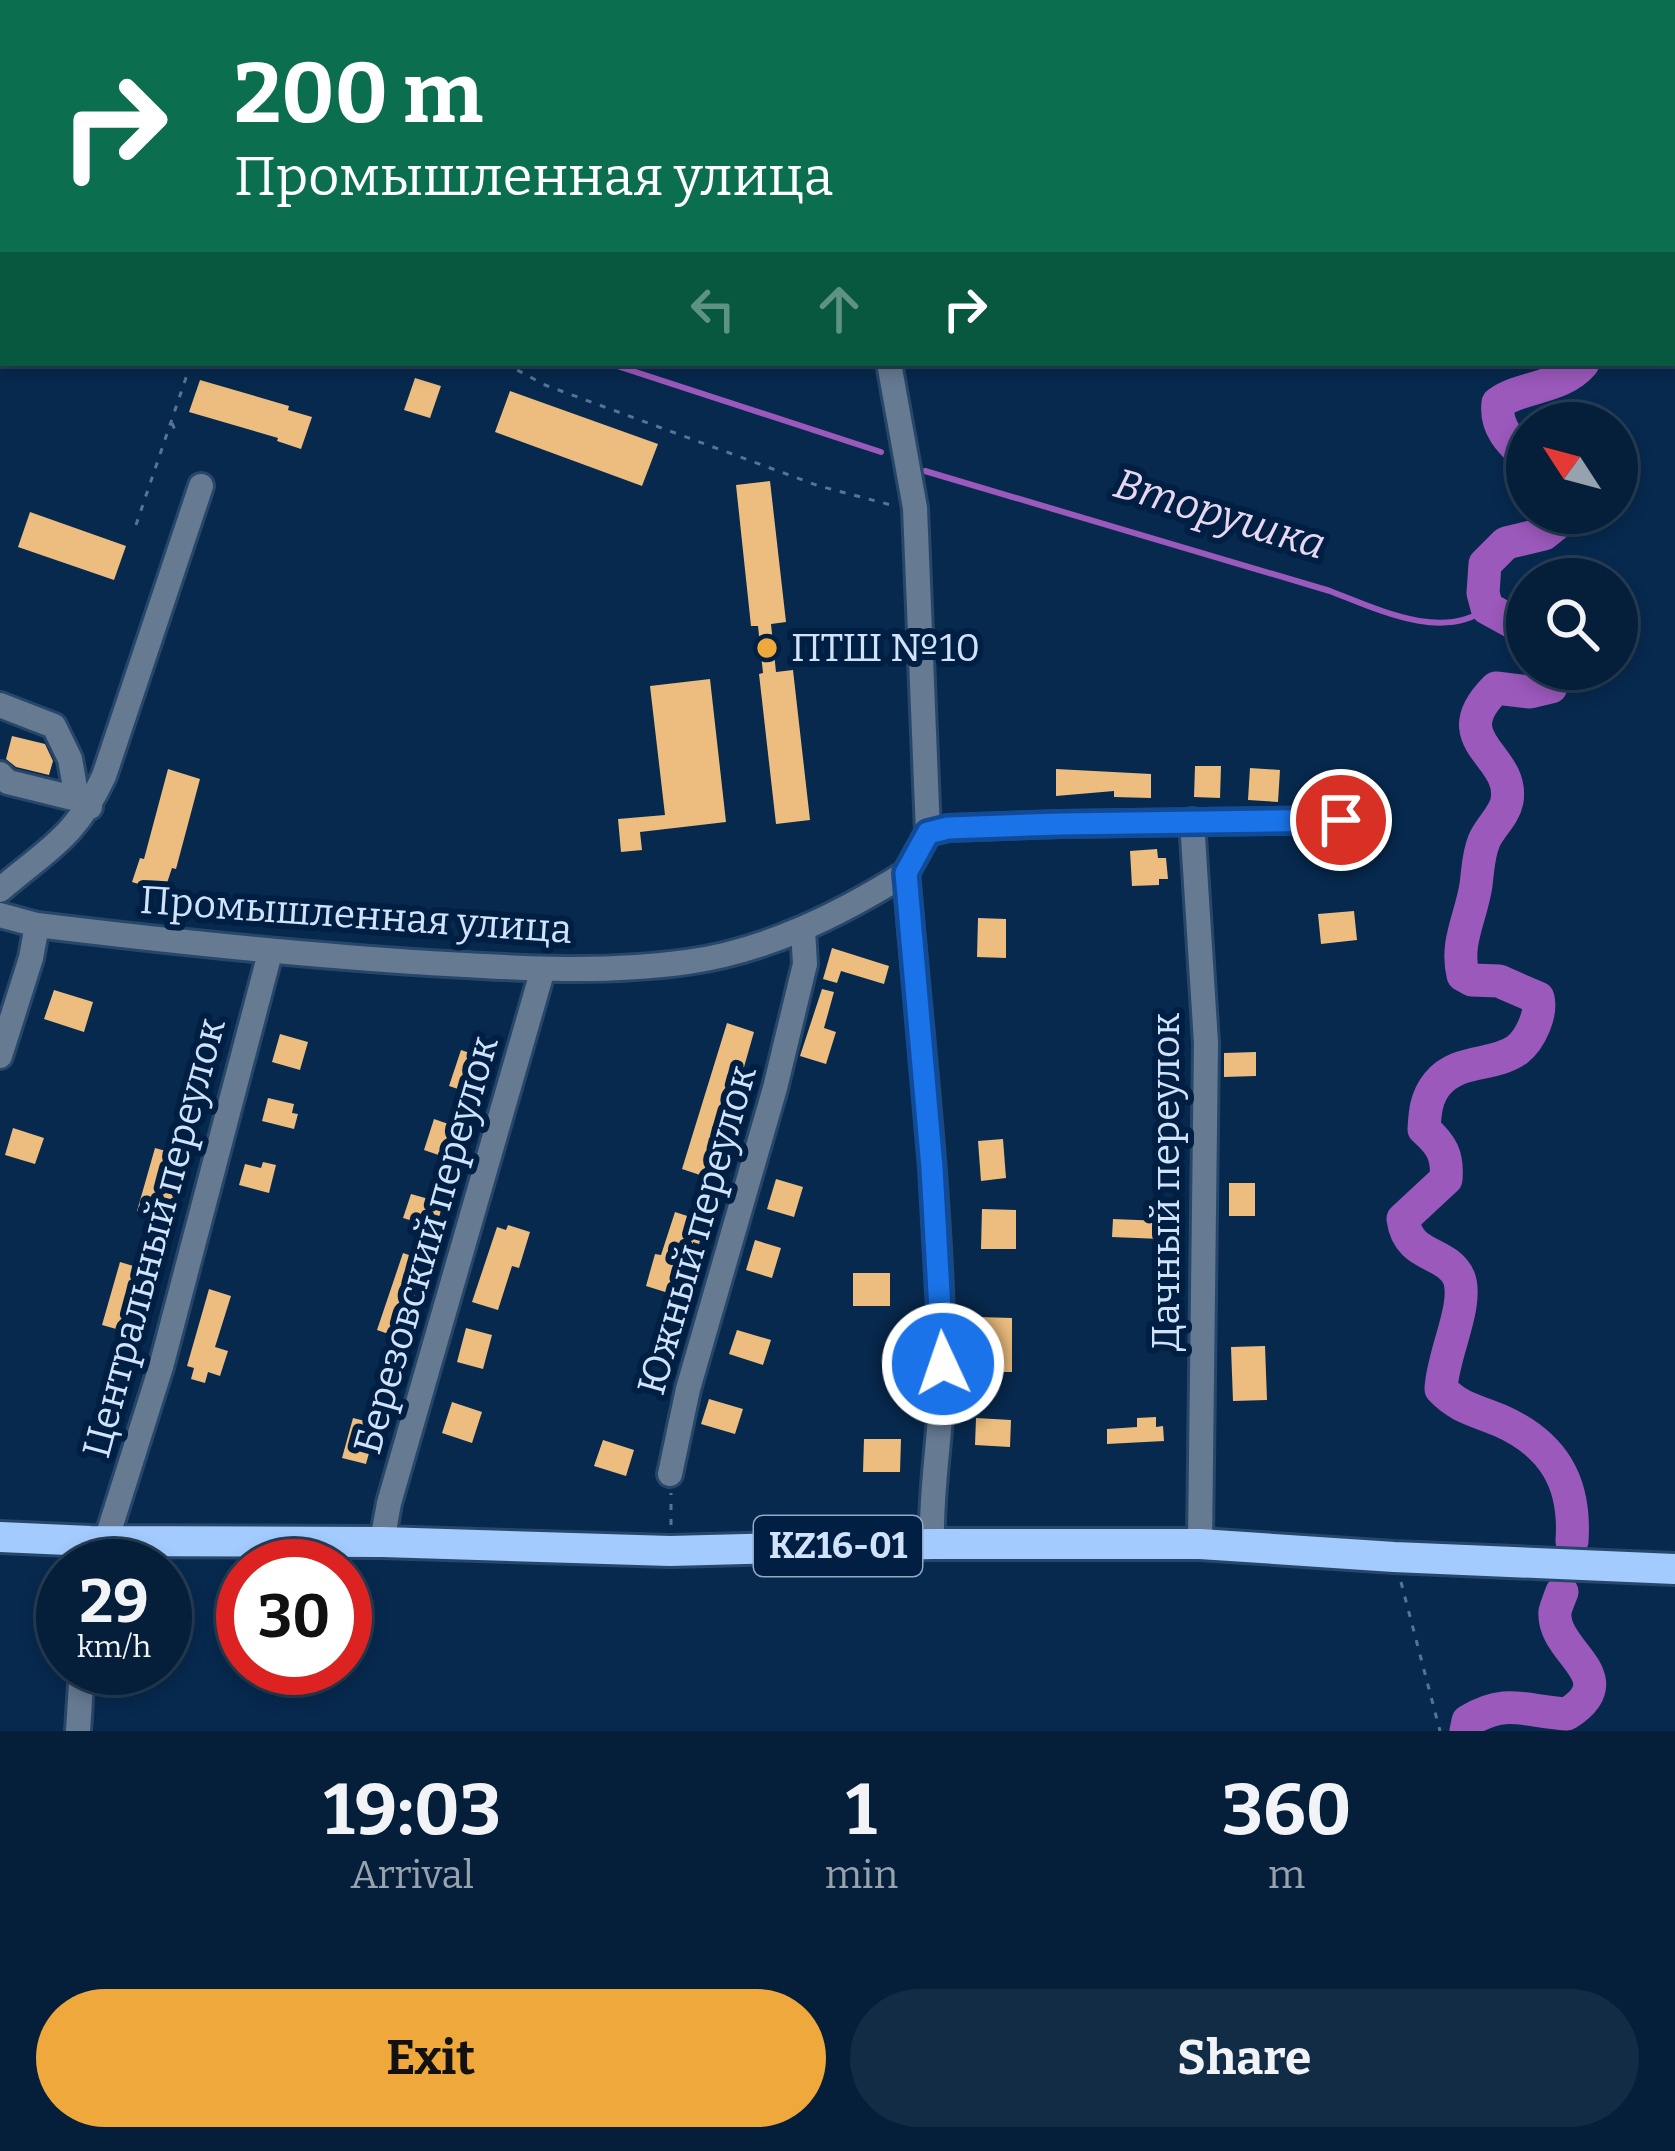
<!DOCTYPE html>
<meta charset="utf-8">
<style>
:root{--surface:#051f3a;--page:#132c45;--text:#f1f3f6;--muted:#97a2af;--line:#263d54;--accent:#eea83c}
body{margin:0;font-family:Bitter,serif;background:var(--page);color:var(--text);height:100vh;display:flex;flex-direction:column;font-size:45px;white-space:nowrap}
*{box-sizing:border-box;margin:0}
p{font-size:39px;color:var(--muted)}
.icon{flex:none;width:66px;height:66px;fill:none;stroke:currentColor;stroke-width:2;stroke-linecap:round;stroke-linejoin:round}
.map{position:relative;height:1731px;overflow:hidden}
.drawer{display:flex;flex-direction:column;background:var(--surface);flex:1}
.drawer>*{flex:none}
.banner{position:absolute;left:0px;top:0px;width:1677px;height:366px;box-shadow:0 6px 18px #0003,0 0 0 3px var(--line);background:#0b6e4f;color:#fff;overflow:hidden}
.needle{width:78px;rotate:306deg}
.tools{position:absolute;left:1506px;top:402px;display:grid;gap:24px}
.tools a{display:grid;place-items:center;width:132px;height:132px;border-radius:50%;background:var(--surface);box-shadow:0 6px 18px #0003,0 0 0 3px var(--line);font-size:60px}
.speed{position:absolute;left:36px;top:1539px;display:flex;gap:24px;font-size:60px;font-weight:700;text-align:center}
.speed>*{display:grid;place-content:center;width:156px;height:156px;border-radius:50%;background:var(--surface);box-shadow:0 6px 18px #0003,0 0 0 3px var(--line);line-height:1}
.speed small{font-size:30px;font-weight:400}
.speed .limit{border:18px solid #d22;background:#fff;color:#111}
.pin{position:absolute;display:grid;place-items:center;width:102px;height:102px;color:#fff;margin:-51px;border:6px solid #fff;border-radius:50%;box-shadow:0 3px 12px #0007}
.me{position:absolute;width:132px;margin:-66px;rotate:357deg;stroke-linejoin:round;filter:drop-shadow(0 0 9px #0008)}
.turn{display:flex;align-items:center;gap:42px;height:252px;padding:0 36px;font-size:54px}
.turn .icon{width:156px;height:156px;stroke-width:2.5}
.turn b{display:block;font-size:84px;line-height:102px}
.lanes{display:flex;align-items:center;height:114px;padding:0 36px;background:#0003;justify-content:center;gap:60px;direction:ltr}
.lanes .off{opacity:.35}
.eta{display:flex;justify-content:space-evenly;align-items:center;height:204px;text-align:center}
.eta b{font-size:72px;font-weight:700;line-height:84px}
.action{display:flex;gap:24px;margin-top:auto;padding:24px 36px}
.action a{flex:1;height:138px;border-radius:72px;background:var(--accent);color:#111;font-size:48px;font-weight:700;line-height:138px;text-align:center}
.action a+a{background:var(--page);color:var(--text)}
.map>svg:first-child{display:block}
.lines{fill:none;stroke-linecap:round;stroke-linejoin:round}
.stream{stroke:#9c59bc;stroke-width:6}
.river{stroke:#9c59bc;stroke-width:33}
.building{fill:#ecbd7e}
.minor-casing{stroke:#27476a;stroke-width:30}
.major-casing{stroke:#27476a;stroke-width:36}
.path{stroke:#587494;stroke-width:3;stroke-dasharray:6 9;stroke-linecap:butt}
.minor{stroke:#667a92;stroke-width:24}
.major{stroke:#a3cbfd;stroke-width:30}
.route-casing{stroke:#114b97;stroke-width:30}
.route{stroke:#1a73e8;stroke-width:21}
.poi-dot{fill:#eea83c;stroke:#001f43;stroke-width:4.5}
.labels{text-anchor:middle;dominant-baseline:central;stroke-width:12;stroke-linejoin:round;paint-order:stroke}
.shield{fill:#001f43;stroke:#92a8c4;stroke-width:3}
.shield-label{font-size:36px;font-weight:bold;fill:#d0e3fb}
.poi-label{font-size:39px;fill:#d0e3fb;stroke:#001f43;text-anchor:start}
.street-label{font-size:39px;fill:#d0e3fb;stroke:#001f43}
.water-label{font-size:42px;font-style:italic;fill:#e8d7f1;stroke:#001f43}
</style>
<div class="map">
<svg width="1675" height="1731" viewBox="0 0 1675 1731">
<rect width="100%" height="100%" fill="#07294e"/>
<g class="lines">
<path class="stream" d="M0,166L3,167
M608,363L881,452
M925,471L1330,591C1377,609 1443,642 1487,608"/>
<path class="river" d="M1226,0V3
M1527,457C1510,442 1495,427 1498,403C1524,385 1561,389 1583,363
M1527,630L1487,608L1483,593L1485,564L1506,543L1544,534L1565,517V513
M1557,669L1551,687L1530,692L1496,688C1441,742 1515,754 1507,801C1504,816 1490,827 1484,841C1478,856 1478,869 1476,885C1471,918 1455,942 1463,975L1472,980L1499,981L1538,998C1542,1013 1531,1039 1517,1050C1493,1067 1458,1058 1437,1084C1426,1098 1425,1112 1424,1129C1442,1145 1448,1156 1446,1179L1403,1219C1408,1259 1447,1250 1459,1278C1469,1305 1442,1356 1441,1389C1459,1408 1475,1410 1499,1420C1554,1444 1576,1483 1572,1541
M1466,1731L1468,1721C1507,1697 1525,1712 1567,1714C1626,1676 1551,1653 1555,1611C1555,1610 1561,1594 1562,1592"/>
</g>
<path class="building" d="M415,378L441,386L430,418L404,410Z
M200,380L289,406L288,410L312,417L301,449L277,441L278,438L189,412Z
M510,391L658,444L642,486L495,432Z
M770,481L786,622L771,624L776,672L793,670L810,820L776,824L759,674L763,673L758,626H751L736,485Z
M30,512L126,546L114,580L18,547Z
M710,679L726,822L640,832L642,850L621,852L618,819L665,815L650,686Z
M12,736L45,744L53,761L49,775L16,767L6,759Z
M1195,766H1221L1220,798L1194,797Z
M1250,768L1280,770L1278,802L1248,800Z
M168,769L200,779L176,869L172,868L164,892L132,882L140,858L144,859Z
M1056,769L1151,774V798L1114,797V791L1056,796Z
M1157,849L1158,858H1166L1168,879H1159V885L1132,886L1130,851Z
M1354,911L1357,940L1321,944L1318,914Z
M978,918L1006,919V958L977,957Z
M832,948L889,966L884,984L841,971L837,983L823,979Z
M822,989L834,992L824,1028L836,1032L826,1064L800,1056Z
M54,990L93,1002L84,1032L44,1019Z
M727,1023L754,1032L712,1179L682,1169Z
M280,1034L308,1042L300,1070L272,1062Z
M461,1050L485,1058L473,1094L449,1086Z
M1256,1052V1076L1224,1077V1053Z
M268,1098L294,1104L292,1113L298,1114L294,1129L262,1121Z
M434,1119L460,1128L450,1159L424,1150Z
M13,1128L44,1138L35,1164L5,1155Z
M1003,1139L1006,1178L981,1181L978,1141Z
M155,1148L184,1156L169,1220L137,1211Z
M263,1162L276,1165L269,1193L239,1185L245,1164L261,1168Z
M776,1179L803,1187L794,1217L767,1209Z
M1229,1183H1255V1216H1229Z
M411,1194L443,1203L436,1228L403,1218Z
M982,1209L1016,1210V1249H981Z
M675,1212L706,1222L699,1244L693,1242L678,1296L646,1286L655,1254L661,1255Z
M1113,1219L1162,1221L1161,1239L1112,1237Z
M508,1225L530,1232L519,1268L512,1266L498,1310L472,1302L497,1227L506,1230Z
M755,1240L781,1248L772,1278L746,1270Z
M403,1253L427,1261L400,1338L377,1330Z
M120,1262L150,1271L134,1334L102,1325Z
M853,1273H890V1306H853Z
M209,1289L231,1296L215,1347L228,1351L220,1376L208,1372L205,1383L191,1379L194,1368L187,1366Z
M979,1317L1012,1318V1372H978Z
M466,1328L492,1335L483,1369L457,1362Z
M737,1330L771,1340L763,1365L729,1354Z
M1265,1346L1267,1400L1233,1401L1231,1347Z
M709,1399L743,1409L735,1434L701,1424Z
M452,1402L482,1412L472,1443L442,1433Z
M1156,1417V1427L1163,1426L1164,1441L1107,1444V1429L1137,1427V1418Z
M353,1418L377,1424L366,1464L342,1458Z
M976,1418L1011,1420L1010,1447L975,1445Z
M864,1439H901L900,1472H863Z
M603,1440L634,1450L626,1476L594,1466Z"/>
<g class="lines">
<defs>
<path id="minor" d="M399,3L400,0
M908,3V0
M0,37L3,38
M889,363L915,508L928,833L906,873C920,1035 940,1197 942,1360C944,1421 930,1482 932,1544
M0,705L54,726L70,759L77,799L90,807
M0,774L8,782L77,799
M1192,821L1206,1043L1200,1544
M928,833L948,828L1060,824L1341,820
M0,890C49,848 75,838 104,776L201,486
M0,915L37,925C168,941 298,955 430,963C515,968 602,974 687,962C766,951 839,915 906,873
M0,1056L31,958L37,925
M670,1474L688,1389L775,1088L805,964L803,930
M106,1541L161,1367L270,953
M382,1542L389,1503L543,969
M78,1731L82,1668"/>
<path id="major" d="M0,1537L90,1541L382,1542L670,1551L932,1544H1200L1394,1557L1675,1569"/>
</defs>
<use href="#minor" class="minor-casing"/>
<use href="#major" class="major-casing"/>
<path class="path" d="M1450,0L1451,3
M1674,215L1675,216
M504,363L545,385L819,486L895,506
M172,423L177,435
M136,525L191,363
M671,1525V1493
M1401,1582L1440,1731"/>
<use href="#minor" class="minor"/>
<use href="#major" class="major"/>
</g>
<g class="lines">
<defs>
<path id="route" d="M943,1364L932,1168L906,873L928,833L948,828L1060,824L1341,820"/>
</defs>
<use href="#route" class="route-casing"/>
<use href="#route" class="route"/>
</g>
<circle class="poi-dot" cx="767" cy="648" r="12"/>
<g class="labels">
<rect class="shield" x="754" y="1516" width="168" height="60" rx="9"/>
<g class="shield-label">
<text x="838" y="1546">KZ16-01</text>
</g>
<g class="poi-label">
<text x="791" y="648">ПТШ №10</text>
</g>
<g class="street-label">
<text transform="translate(356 915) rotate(4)">Промышленная улица</text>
<text transform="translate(1166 1182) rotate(-90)">Дачный переулок</text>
<text transform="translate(697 1230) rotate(-74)">Южный переулок</text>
<text transform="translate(154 1238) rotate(-75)">Центральный переулок</text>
<text transform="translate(426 1245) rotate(-74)">Березовский переулок</text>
</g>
<g class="water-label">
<text transform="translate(1220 514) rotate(17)">Вторушка</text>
</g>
</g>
</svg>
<div class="tools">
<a><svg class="needle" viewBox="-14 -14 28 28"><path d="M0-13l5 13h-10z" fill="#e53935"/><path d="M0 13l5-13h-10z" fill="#97a2af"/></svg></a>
<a><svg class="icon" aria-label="search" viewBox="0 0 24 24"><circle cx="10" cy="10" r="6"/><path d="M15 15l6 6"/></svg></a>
</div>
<div class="speed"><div>29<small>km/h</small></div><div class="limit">30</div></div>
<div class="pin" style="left:1341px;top:820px;background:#d93025"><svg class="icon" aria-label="arrive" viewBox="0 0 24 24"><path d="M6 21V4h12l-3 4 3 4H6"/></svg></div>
<svg class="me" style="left:943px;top:1364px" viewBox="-20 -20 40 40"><circle r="17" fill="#1a73e8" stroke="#fff" stroke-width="3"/><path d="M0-11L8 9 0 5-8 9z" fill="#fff"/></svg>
<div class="banner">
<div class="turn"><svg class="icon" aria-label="right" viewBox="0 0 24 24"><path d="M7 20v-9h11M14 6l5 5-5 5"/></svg><div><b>200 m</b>Промышленная улица</div></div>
<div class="lanes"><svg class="icon off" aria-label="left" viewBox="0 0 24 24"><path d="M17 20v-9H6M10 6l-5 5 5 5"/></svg><svg class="icon off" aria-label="ahead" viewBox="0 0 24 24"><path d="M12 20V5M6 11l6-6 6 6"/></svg><svg class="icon" aria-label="right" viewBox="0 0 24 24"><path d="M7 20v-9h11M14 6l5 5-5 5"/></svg></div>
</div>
</div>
<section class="drawer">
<div class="eta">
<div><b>19:03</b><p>Arrival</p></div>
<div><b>1</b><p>min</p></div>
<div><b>360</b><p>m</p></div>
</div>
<div class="action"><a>Exit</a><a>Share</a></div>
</section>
